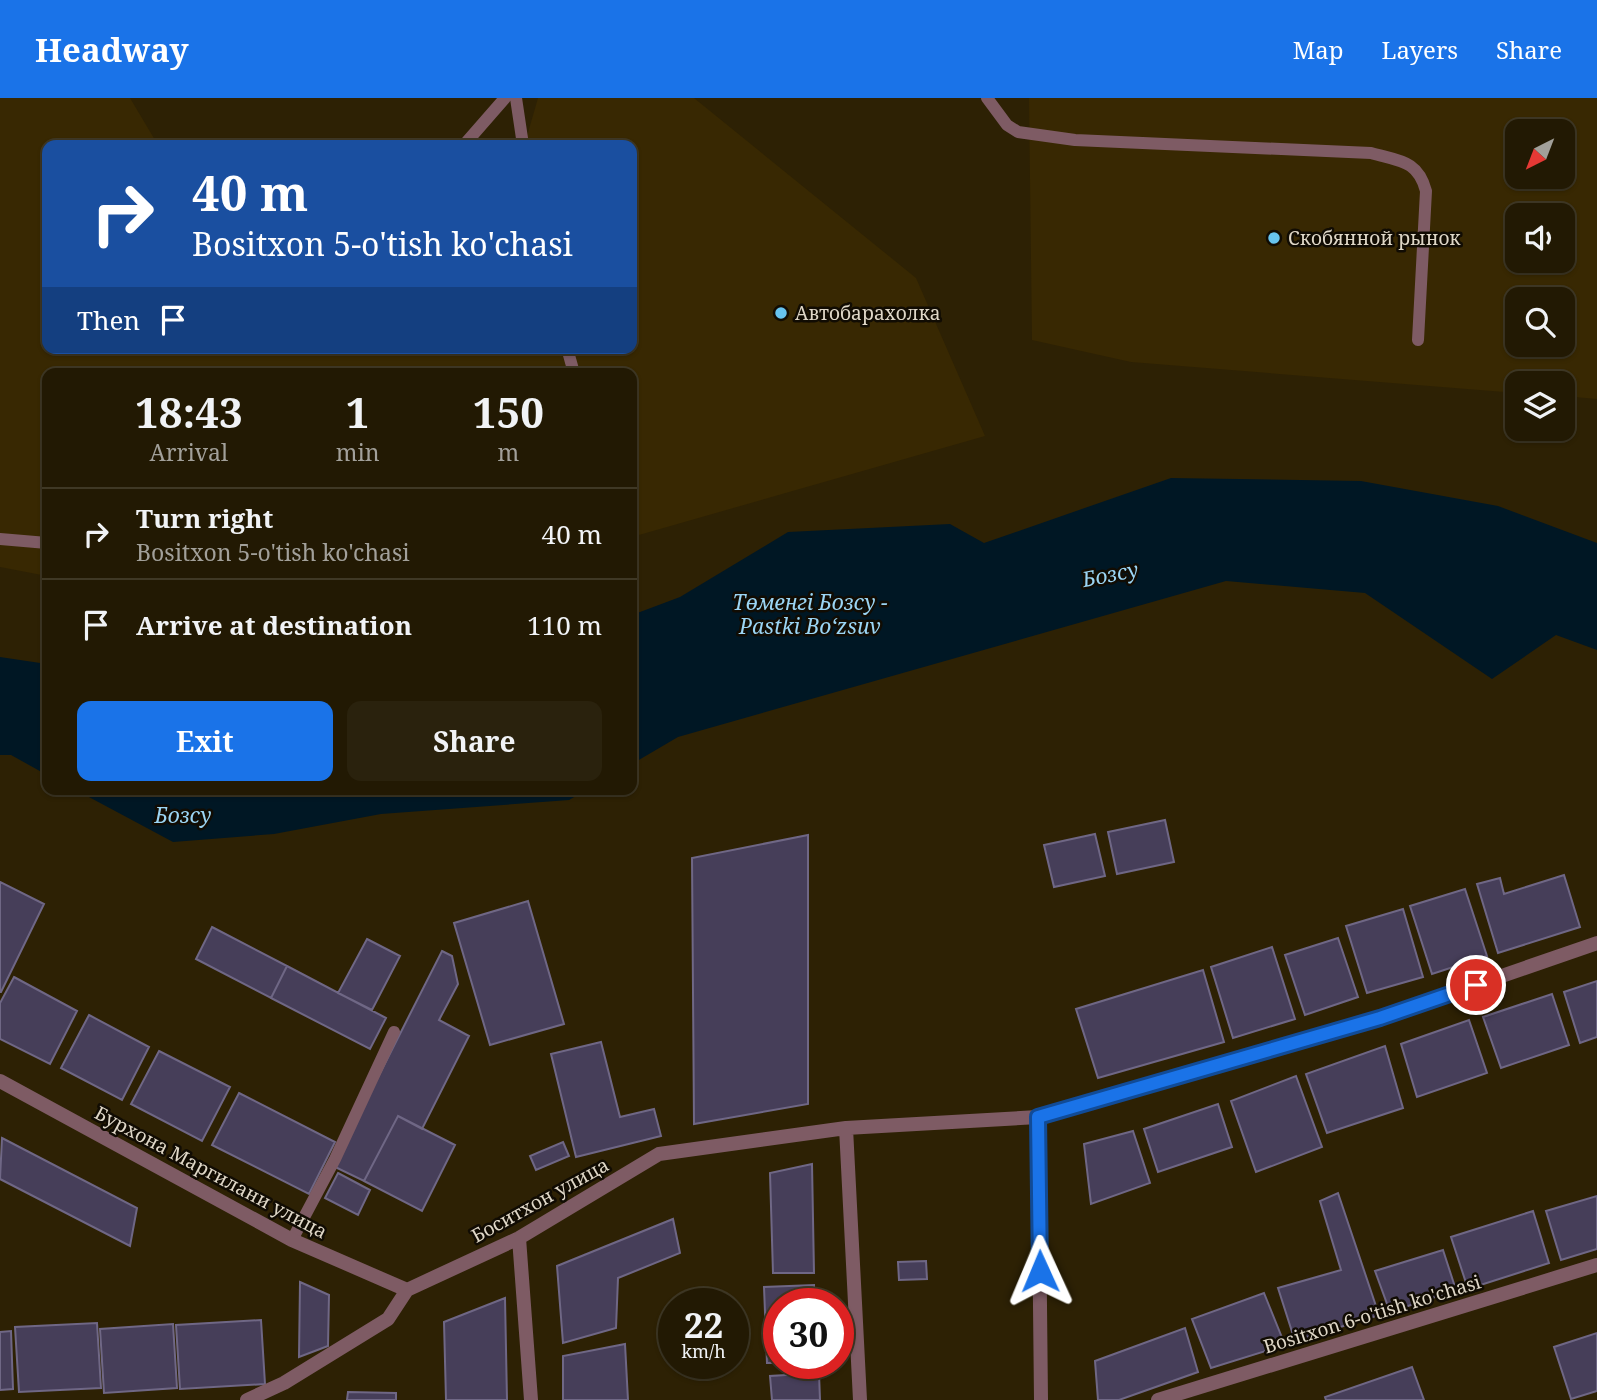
<!DOCTYPE html>
<meta charset="utf-8">
<style>
:root{--surface:#221903;--page:#2a220d;--text:#f1f3f6;--muted:#a2a09a;--line:#3f3825;--accent:#1a73e8}
body{margin:0;font-family:"Noto Serif",serif;background:var(--page);color:var(--text);height:100vh;display:flex;flex-direction:column;font-size:26px;white-space:nowrap}
*{box-sizing:border-box;margin:0}
p{font-size:23px;color:var(--muted)}
.icon{flex:none;width:38px;height:38px;fill:none;stroke:currentColor;stroke-width:2;stroke-linecap:round;stroke-linejoin:round}
.map{position:relative;flex:1;overflow:hidden}
.panel{position:absolute;left:42px;top:270px;width:595px;height:427px;display:flex;flex-direction:column;background:var(--surface);border-radius:14px;box-shadow:0 2px 5px #0004,0 0 0 2px var(--line)}
.panel>*{flex:none}
.hud{position:absolute;left:42px;top:42px;width:595px;height:214px;border-radius:14px;box-shadow:0 2px 5px #0004,0 0 0 2px var(--line);background:#1a4fa0;color:#fff;overflow:hidden}
.needle{width:46px;rotate:222deg}
.controls{position:absolute;left:1505px;top:21px;display:grid;gap:14px}
.controls a{display:grid;place-items:center;width:70px;height:70px;border-radius:14px;background:var(--surface);box-shadow:0 2px 5px #0004,0 0 0 2px var(--line);font-size:35px}
.speed{position:absolute;left:658px;top:1190px;display:flex;gap:14px;font-size:35px;font-weight:700;text-align:center}
.speed>*{display:grid;place-content:center;width:91px;height:91px;border-radius:50%;background:var(--surface);box-shadow:0 2px 5px #0004,0 0 0 2px var(--line);line-height:1}
.speed small{font-size:18px;font-weight:400}
.speed .limit{border:10px solid #d22;background:#fff;color:#111}
.pin{position:absolute;display:grid;place-items:center;width:60px;height:60px;color:#fff;margin:-30px;border:4px solid #fff;border-radius:50%;box-shadow:0 2px 7px #0007}
.me{position:absolute;width:77px;margin:-38px;rotate:359deg;stroke-linejoin:round;filter:drop-shadow(0 0 5px #0008)}
.turn{display:flex;align-items:center;gap:24px;height:147px;padding:0 35px;font-size:32px}
.turn .icon{width:91px;height:91px;stroke-width:2.5}
.turn b{display:block;font-size:49px;line-height:60px}
.then{display:flex;align-items:center;height:66px;padding:0 35px;background:#0003;gap:14px;font-size:26px}
.eta{display:flex;justify-content:space-evenly;align-items:center;height:119px;text-align:center}
.eta b{font-size:42px;font-weight:700;line-height:49px}
.cta{display:flex;gap:14px;margin-top:auto;padding:14px 35px}
.cta a{flex:1;height:80px;border-radius:14px;background:var(--accent);color:#fff;font-size:28px;font-weight:700;line-height:80px;text-align:center}
.cta a+a{background:var(--page);color:var(--text)}
ul{padding:0;list-style:none}
li{display:flex;align-items:center;gap:21px;height:91px;padding:0 35px;border-top:2px solid var(--line)}
li div{flex:1}
li b{display:block;font-size:26px}
li em{font-style:normal}
header{display:flex;align-items:center;gap:42px;box-sizing:border-box;height:98px;padding:0 35px;background:var(--accent);color:#fff}
header strong{font-size:33px}
nav{display:flex;gap:38px;margin-inline-start:auto;font-size:24px}
.map>svg:first-child{display:block}
.built{fill:#382802;fill-rule:evenodd}
.water{fill:#001724}
.building{fill:#463e59;stroke:#6f6785;stroke-width:2}
.lines{fill:none;stroke-linecap:round;stroke-linejoin:round}
.service{stroke:#7e5b64;stroke-width:12}
.minor{stroke:#7e5b64;stroke-width:14}
.route-casing{stroke:#114b97;stroke-width:18}
.route{stroke:#1a73e8;stroke-width:12}
.poi-dot{fill:#67c4ef;stroke:#110c03;stroke-width:2.5}
.labels{text-anchor:middle;dominant-baseline:central;stroke-width:5;stroke-linejoin:round;paint-order:stroke}
.poi-label{font-size:19px;fill:#dfd7c7;stroke:#110c03;text-anchor:start}
.street-label{font-size:19px;fill:#dfd7c7;stroke:#110c03}
.water-label{font-size:21px;font-style:italic;fill:#9bd5f4;stroke:#110c03}
</style>
<header>
<strong>Headway</strong>
<nav><a>Map</a><a>Layers</a><a>Share</a></nav>
</header>
<div class="map">
<svg width="1597" height="1302" viewBox="0 0 1597 1302">
<rect width="100%" height="100%" fill="#2d2104"/>
<path class="built" d="M0,0H130L158,47H47V250H632V47H475L525,45L538,0H694L916,180L985,338L632,439V275H47V478L0,469Z
M1029,0H1597V301L1563,298V285H1517V295L1131,264L1032,242ZM1517,33H1563V79H1517ZM1517,117H1563V163H1517ZM1517,201H1563V247H1517Z"/>
<path class="water" d="M1171,380L1361,383L1498,408L1597,445V552L1556,537L1492,581L1365,495L1226,483L678,639L632,666V517L680,499L788,434L950,426L984,445Z
M0,559L47,566V677L11,657H0Z
M74,691H588L569,702L381,716L274,736L173,744Z"/>
<path class="building" d="M1165,722L1174,764L1117,776L1108,734Z
M1095,736L1105,778L1054,789L1044,747Z
M808,737V1006L694,1026L692,760Z
M1564,777L1580,829L1498,855L1477,786L1500,780L1504,796Z
M0,784L44,806L1,894H0Z
M1465,791L1487,858L1432,876L1410,808Z
M528,803L564,926L490,947L454,825Z
M1403,811L1423,879L1367,895L1346,828Z
M212,829L287,868L271,900L196,861Z
M1338,840L1358,899L1305,917L1285,857Z
M367,841L400,858L372,912L338,895Z
M1272,849L1295,921L1233,940L1211,869Z
M442,853L452,858L458,886L439,922L469,938L422,1031L398,1018L364,1083L333,1068Z
M287,868L386,920L370,951L271,900Z
M1203,872L1224,944L1098,980L1076,911Z
M14,879L77,913L50,966L0,941V905Z
M1597,883V939L1580,945L1564,894Z
M1552,896L1569,947L1501,970L1483,919Z
M89,917L149,949L122,1002L61,970Z
M1469,922L1487,975L1417,999L1401,946Z
M601,944L620,1019L654,1011L661,1038L576,1059L551,956Z
M1385,948L1403,1010L1327,1035L1306,976Z
M159,953L230,989L202,1043L131,1006Z
M1296,978L1322,1049L1256,1074L1231,1003Z
M239,995L335,1044L309,1096L212,1047Z
M1218,1006L1232,1049L1158,1074L1144,1031Z
M398,1018L455,1047L422,1113L364,1083Z
M1133,1033L1150,1085L1091,1106L1084,1046Z
M2,1040L137,1110L130,1148L0,1081Z
M563,1044L569,1058L536,1072L530,1058Z
M812,1066L814,1175H773L770,1075Z
M338,1075L370,1092L358,1117L325,1100Z
M1338,1095L1379,1217L1295,1243L1278,1190L1341,1172L1320,1103Z
M1597,1098V1151L1561,1162L1546,1113Z
M1533,1113L1549,1165L1468,1191L1451,1139Z
M673,1121L680,1155L618,1180L616,1230L563,1245L557,1168Z
M1443,1152L1456,1192L1390,1214L1375,1173Z
M926,1163L927,1181L899,1182L898,1164Z
M300,1184L329,1197L328,1248L299,1259Z
M814,1187V1206H779V1265H767L764,1189Z
M1264,1195L1285,1247L1211,1270L1192,1221Z
M505,1200L507,1302H446L444,1224Z
M261,1222L265,1286L180,1291L176,1227Z
M97,1225L101,1290L19,1294L15,1229Z
M173,1226L177,1290L104,1295L100,1231Z
M1185,1230L1198,1274L1119,1302H1098L1095,1263Z
M11,1233L13,1291L0,1292V1234Z
M1597,1235V1293L1571,1301L1554,1249Z
M625,1246L628,1302H563V1258Z
M1412,1269L1424,1302H1326L1325,1299Z
M819,1275L820,1302H772L770,1278Z
M348,1294L396,1295V1302H347Z"/>
<g class="lines">
<path class="service" d="M516,0L523,47
M987,0L1007,27L1018,34L1075,42L1371,55C1399,63 1418,62 1426,93L1418,242
M464,47L505,0
M567,250L574,275
M0,441L47,445
M292,1142L335,1061L394,934"/>
<path class="minor" d="M0,983L292,1142L407,1192
M1038,1019L1041,1302
M846,1030L860,1302
M519,1140L531,1302
M247,1302L284,1285L388,1221L407,1192L519,1140L659,1056L846,1030L1038,1019L1380,920L1597,845
M1158,1302L1597,1167"/>
</g>
<g class="lines">
<defs>
<path id="route" d="M1040,1173L1038,1019L1380,920L1476,887"/>
</defs>
<use href="#route" class="route-casing"/>
<use href="#route" class="route"/>
</g>
<g class="poi-dot">
<circle cx="1274" cy="140" r="7"/>
<circle cx="781" cy="215" r="7"/>
</g>
<g class="labels">
<g class="poi-label">
<text x="1288" y="140">Скобянной рынок</text>
<text x="795" y="215">Автобарахолка</text>
</g>
<g class="street-label">
<text transform="translate(211 1074) rotate(28)">Бурхона Маргилани улица</text>
<text transform="translate(540 1102) rotate(-29)">Боситхон улица</text>
<text transform="translate(1372 1216) rotate(-17)">Bositxon 6-o'tish ko'chasi</text>
</g>
<g class="water-label">
<text transform="translate(1110 476) rotate(-11)">Бозсу</text>
<text x="810" y="504">Төменгі Бозсу -<tspan x="810" dy="24">Pastki Boʻzsuv</tspan></text>
<text x="183" y="717">Бозсу</text>
</g>
</g>
</svg>
<div class="controls">
<a><svg class="needle" viewBox="-14 -14 28 28"><path d="M0-13l5 13h-10z" fill="#e53935"/><path d="M0 13l5-13h-10z" fill="#a2a09a"/></svg></a>
<a><svg class="icon" aria-label="sound" viewBox="0 0 24 24"><path d="M4 9h4l5-4v14l-5-4H4zM17 9q2 3 0 6"/></svg></a>
<a><svg class="icon" aria-label="search" viewBox="0 0 24 24"><circle cx="10" cy="10" r="6"/><path d="M15 15l6 6"/></svg></a>
<a><svg class="icon" aria-label="layers" viewBox="0 0 24 24"><path d="M12 4l9 5-9 5-9-5zM3 14l9 5 9-5"/></svg></a>
</div>
<div class="speed"><div>22<small>km/h</small></div><div class="limit">30</div></div>
<div class="pin" style="left:1476px;top:887px;background:#d93025"><svg class="icon" aria-label="arrive" viewBox="0 0 24 24"><path d="M6 21V4h12l-3 4 3 4H6"/></svg></div>
<svg class="me" style="left:1040px;top:1173px" viewBox="-20 -20 40 40"><path d="M0-17L14 15 0 8-14 15z" fill="#1a73e8" stroke="#fff" stroke-width="4"/></svg>
<div class="hud">
<div class="turn"><svg class="icon" aria-label="right" viewBox="0 0 24 24"><path d="M7 20v-9h11M14 6l5 5-5 5"/></svg><div><b>40 m</b>Bositxon 5-o'tish ko'chasi</div></div>
<div class="then">Then<svg class="icon" aria-label="arrive" viewBox="0 0 24 24"><path d="M6 21V4h12l-3 4 3 4H6"/></svg></div>
</div>
<section class="panel">
<div class="eta">
<div><b>18:43</b><p>Arrival</p></div>
<div><b>1</b><p>min</p></div>
<div><b>150</b><p>m</p></div>
</div>
<ul>
<li><svg class="icon" aria-label="right" viewBox="0 0 24 24"><path d="M7 20v-9h11M14 6l5 5-5 5"/></svg><div><b>Turn right</b><p>Bositxon 5-o'tish ko'chasi</p></div><em>40 m</em></li>
<li><svg class="icon" aria-label="arrive" viewBox="0 0 24 24"><path d="M6 21V4h12l-3 4 3 4H6"/></svg><div><b>Arrive at destination</b></div><em>110 m</em></li>
</ul>
<div class="cta"><a>Exit</a><a>Share</a></div>
</section>
</div>
